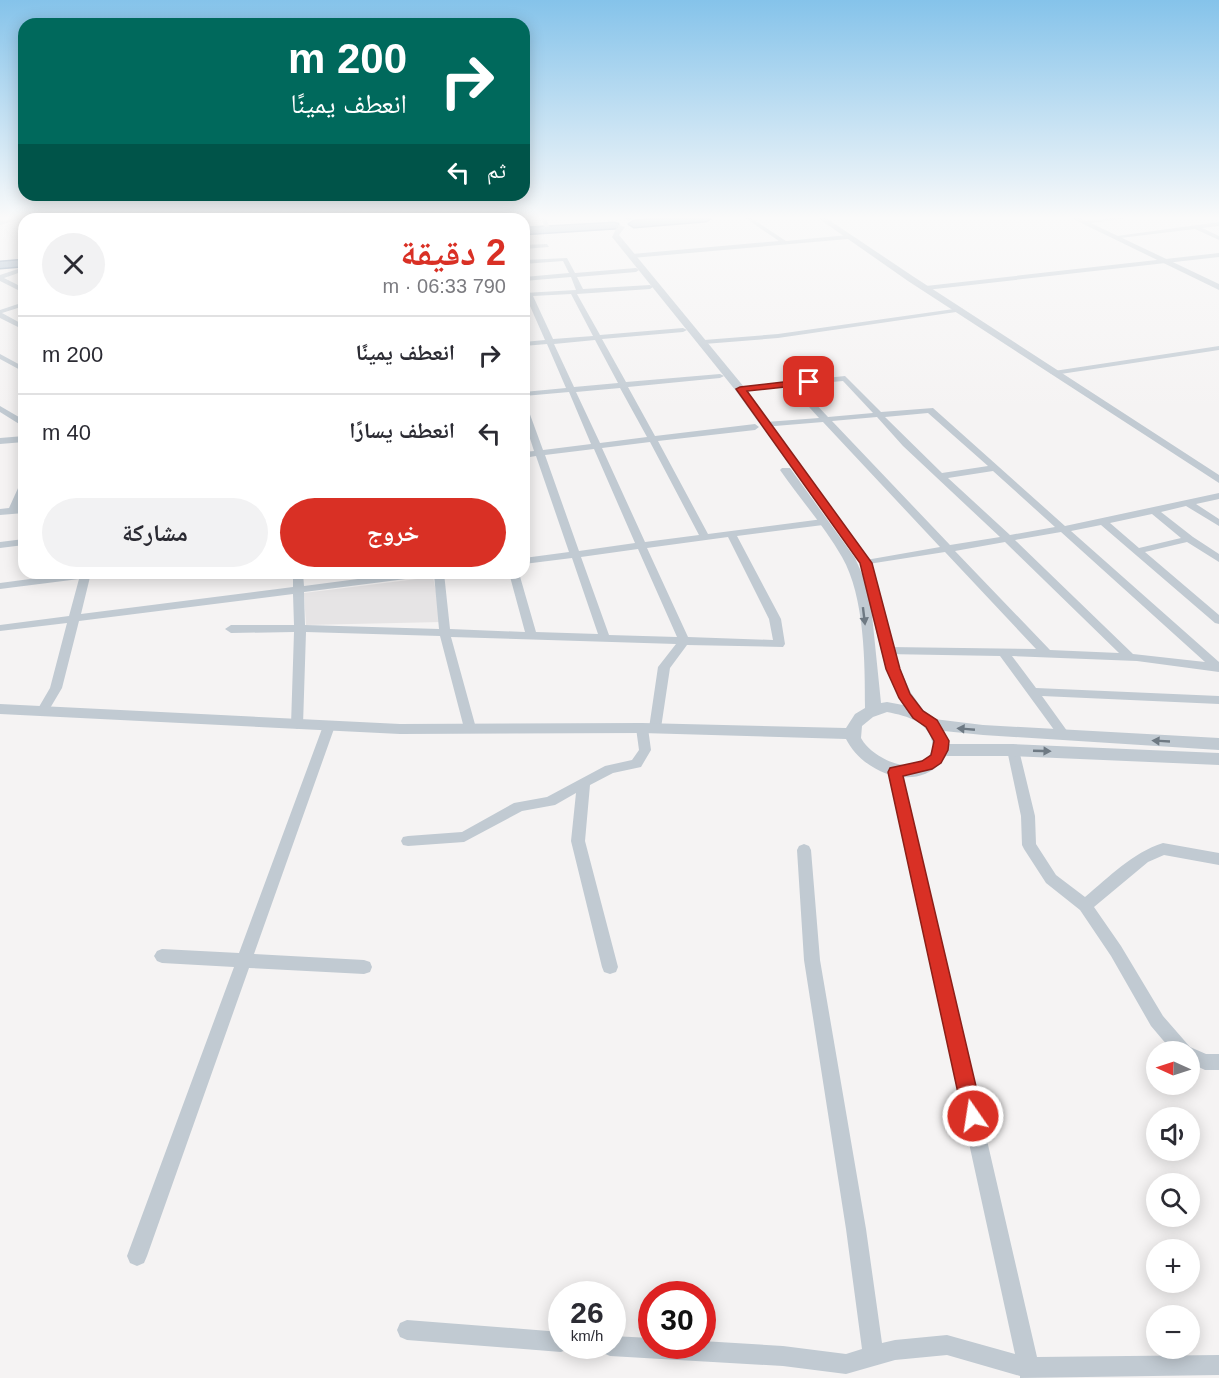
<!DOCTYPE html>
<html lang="ar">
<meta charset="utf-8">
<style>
:root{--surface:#fff;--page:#f2f2f3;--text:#2b2b33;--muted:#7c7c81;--line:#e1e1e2;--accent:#d93025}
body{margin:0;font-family:Arial,"Noto Naskh Arabic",sans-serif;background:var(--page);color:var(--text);direction:rtl;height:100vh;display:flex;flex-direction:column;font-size:22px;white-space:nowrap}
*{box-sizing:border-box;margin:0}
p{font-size:20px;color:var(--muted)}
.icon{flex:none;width:33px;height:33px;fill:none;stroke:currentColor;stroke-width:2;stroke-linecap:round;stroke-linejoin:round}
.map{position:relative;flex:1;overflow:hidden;direction:ltr}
.sheet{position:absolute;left:18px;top:213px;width:512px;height:366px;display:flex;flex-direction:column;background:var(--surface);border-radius:18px;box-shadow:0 3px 15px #0003;direction:rtl}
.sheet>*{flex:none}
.top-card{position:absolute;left:18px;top:18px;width:512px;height:183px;border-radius:18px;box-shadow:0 3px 15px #0003;direction:rtl;background:#00695c;color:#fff;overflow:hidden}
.needle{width:39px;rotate:273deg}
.controls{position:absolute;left:1146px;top:1041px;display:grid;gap:12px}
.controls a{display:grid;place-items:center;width:54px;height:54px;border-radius:50%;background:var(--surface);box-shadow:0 3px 15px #0003;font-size:30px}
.speed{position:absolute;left:548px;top:1281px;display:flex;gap:12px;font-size:30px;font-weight:700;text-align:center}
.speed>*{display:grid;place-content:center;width:78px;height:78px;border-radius:50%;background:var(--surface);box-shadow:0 3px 15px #0003;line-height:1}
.speed small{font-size:15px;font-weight:400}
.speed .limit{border:9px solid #d22;background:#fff;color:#111}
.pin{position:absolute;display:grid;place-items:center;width:51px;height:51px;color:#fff;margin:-26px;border-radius:12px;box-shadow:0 3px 9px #0006}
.me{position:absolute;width:66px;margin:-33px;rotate:347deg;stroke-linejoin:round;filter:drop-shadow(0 0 4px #0008)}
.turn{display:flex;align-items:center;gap:21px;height:126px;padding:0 24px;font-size:27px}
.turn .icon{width:78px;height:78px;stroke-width:2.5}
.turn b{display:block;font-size:42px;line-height:51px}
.then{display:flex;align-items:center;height:57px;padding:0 24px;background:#0003;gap:12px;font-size:22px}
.round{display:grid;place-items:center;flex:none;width:63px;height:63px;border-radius:32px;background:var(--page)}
.head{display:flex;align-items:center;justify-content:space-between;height:102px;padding:0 24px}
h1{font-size:36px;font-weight:800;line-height:45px;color:var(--accent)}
.cta{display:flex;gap:12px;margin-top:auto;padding:12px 24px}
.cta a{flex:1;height:69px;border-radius:36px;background:var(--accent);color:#fff;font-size:24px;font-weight:800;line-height:69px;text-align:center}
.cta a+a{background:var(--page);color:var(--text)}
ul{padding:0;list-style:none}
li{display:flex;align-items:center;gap:18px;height:78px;padding:0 24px;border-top:2px solid var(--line)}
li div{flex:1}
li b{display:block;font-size:22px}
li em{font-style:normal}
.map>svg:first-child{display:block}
.education{fill:#e6e4e5}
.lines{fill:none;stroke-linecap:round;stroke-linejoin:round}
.trunk-casing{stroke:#7690ad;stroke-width:3}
.minor{fill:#c1cad2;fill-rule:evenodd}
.tertiary{fill:#c1cad2;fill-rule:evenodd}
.primary{fill:#b3c2d1;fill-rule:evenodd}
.trunk{fill:#9fb4c9;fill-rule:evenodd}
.oneway{fill:#6e7983}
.route{fill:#d93025;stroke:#8d1f18;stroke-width:1.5}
</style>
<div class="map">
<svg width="1219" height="1378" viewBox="0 0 1219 1378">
<rect width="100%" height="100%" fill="#f5f3f3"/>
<path class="education" d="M433,577L442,622L306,625L304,593Z"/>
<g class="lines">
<defs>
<path id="trunk" d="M673,218H711L706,221L634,227L629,224L634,221Z
M614,223L618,224V228L524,234V228Z
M24,260V266L0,268V262Z"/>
</defs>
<use href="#trunk" class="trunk-casing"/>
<path class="minor" d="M16,218H25L0,225V221Z
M79,218H88L89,219H80Z
M292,218H298V219H292Z
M333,218H339L340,219H334Z
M373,218H379V219H373Z
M412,218H418L419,219H413Z
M491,218H497L498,219H492Z
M540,218H546L551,231H547Z
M745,218H751L786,241L848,235L851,237L848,239L632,258L629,256L632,254L779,241Z
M1111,218H1130L1084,224L1081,222Z
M1219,222V226L1202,228L1219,236V240L1195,229L1120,238L1117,236Z
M547,244L549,247L524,249V245Z
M1219,253V257L926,290L923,288L926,286Z
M567,258L575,273L636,268L639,270L636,272L577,277L583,289L650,285L653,287L650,289L577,294L600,335L683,328L687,330L683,332L602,339L626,382L720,374L724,376L720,378L628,387L655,436L755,424L759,427L755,430L658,441L708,534L823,519L828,522L823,525L737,536L781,619L785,644L783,647L687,645L670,668L661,728L655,732L649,728L658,667L676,644L451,637L476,728L470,732L464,728L440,636L306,632L303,725L297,729L291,725L294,632L231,633L225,629L231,625H294L293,594L79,621L62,688L46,715H38L36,712L50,688L67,623L0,631V625L69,616L79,579L0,589V583L75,573H104L103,575L90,577L81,614L293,587V573H303L304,586L404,573H444L450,629L525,632L509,573H519L536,632L598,634L572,558L524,564V558L569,552L536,456L524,458V452L534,451L524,420V407L528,409L543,450L591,444L569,392L524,396V392L566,388L547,344L524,346V342L545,340L526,297H524V293L576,290L571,277L524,281V277L569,273L563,261L524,264V260ZM571,294L593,336L553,339L533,296ZM595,340L618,383L574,387L554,344ZM620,388L647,437L600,443L576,392ZM650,442L699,535L645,542L602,448ZM594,449L635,543L579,551L545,455ZM728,537L769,619L773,640L688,637L647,548ZM638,549L677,637L609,635L581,557ZM434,574L439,629L305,625L304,592L429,576Z
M24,267V271L4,278L24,288V293L0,281V275Z
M24,302V306L2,313L24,325V330L0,318V310Z
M961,308L963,309V311L778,338L704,344L700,342L704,340L778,334Z
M1219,346V350L1054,375L1050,373L1054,371Z
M0,354L24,367V372L0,359Z
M845,376L881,412L933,408L1065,526L1219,493V499L1196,504L1219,519V526L1186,506L1161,512L1193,537L1219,554V562L1187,542L1145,552L1219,615V624L1215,623L1101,525L1071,531L1219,662V672L1137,661L1012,656L1036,688L1219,696V704L1042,696L1070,735L1068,738H1060L1000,656L885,654L883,651L889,647L1036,649L945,552L862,565L861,563L862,561L866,560L940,547L823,422L763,427V423L766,422L819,418L790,386L740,391L736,389L740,387ZM843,381L873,413L828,417L798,385ZM928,413L988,466L942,473L885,417ZM877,417L903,446L1000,537L950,545L832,421ZM993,471L1055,527L1010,535L948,478ZM1152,514L1181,538L1139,548L1110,523ZM1061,532L1205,662L1133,654L1015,540ZM1005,542L1119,653L1050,650L955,551Z
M0,406L24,420V427L0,412Z
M24,436V442L0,444V438Z
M24,483V497L19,507H24V513L0,515V509L9,508L19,486Z
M24,539V545L0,548V542Z
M329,722L335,726L254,954L364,960L370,962L372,967L370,972L364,974L249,968L147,1256L144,1263L137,1266L130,1263L127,1256L234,967L162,963L157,961L154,956L157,951L162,949L239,953L323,726Z
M642,724L648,728L651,750L641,767L613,773L590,785L585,841L618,967L616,972L610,974L604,972L602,967L571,841L576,793L555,805L522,811L464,842L408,846L403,845L401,841L403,837L408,836L462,832L514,803L547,797L605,766L632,760L639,750L636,728Z
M1013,745L1018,747L1019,750L1035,816L1036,844L1056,875L1085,897C1109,877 1132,853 1163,843L1219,853V865L1164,855L1148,862L1094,907L1121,946L1163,1016L1190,1047L1206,1054H1219V1070H1205L1190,1063V1052H1173L1151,1026L1111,956L1080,910L1046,883L1024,849L1022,845L1021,816L1007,750L1008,747Z
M895,767L900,769L902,772L1037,1357L1219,1355V1375L1020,1378V1376L947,1355L895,1360L846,1374L783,1366L610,1356L603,1353L600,1346H612V1336L651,1338V1346H702V1341L783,1346L846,1354L862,1349L846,1229L804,960L797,850L799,846L804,844L809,846L811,850L820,960L866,1229L882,1343L895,1340L947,1335L1015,1354L888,772L890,769Z
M407,1320L561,1332V1346H570L568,1349L561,1352L407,1340L400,1337L397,1330L400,1323Z"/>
<path class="tertiary" d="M818,218H826L914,277L1219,475V483L908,281Z
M1071,218H1080L1219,284V290Z
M618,225L625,227L619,235L744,387L872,563L900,669L911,693L924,711L934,719L983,725L1219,738V750L983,735L944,731L949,744H1013L1219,753V765L1013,756H946C921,795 864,775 846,739L642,733L400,734L0,714V704L400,724L642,723L846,728L855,714L865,708C865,664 865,597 842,557C825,527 800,499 780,470L782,468H790L855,558L863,576L860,563L736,391L612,237ZM872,615L886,669L903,705L887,702L881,703ZM887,712C908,716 930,722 933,746C925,782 873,761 861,738L862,726L873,717Z"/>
<path class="primary" d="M623,218H634L629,221Z"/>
<use href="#trunk" class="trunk"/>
</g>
<defs><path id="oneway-solid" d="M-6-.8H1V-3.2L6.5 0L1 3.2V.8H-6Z" transform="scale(1.5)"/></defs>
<g class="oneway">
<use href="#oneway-solid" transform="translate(864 616) rotate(83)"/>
<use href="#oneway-solid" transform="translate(966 729) rotate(-175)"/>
<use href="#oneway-solid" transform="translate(1161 741) rotate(-177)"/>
<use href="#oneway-solid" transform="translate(1042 751) rotate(2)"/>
</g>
<linearGradient id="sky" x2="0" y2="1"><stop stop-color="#85c3ea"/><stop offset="0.53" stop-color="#fafafa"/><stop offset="1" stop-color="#fafafa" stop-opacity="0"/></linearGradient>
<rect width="1219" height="411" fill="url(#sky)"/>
<path class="route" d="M809,379L812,380V384L747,391L872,563L900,669L910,694L923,711L937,720L949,741L948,750L941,763L932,769L903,776L983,1116L980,1123L973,1126L966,1123L963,1116L888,772L890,768L922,761L931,755L934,741L926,727L913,718L899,698L886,669L860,563L736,389L740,387Z"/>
</svg>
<div class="controls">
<a><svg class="needle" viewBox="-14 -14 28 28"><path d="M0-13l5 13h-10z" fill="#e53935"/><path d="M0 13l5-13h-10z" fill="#7c7c81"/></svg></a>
<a><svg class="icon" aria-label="sound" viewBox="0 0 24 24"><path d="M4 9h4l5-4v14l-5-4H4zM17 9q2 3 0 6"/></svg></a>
<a><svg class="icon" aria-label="search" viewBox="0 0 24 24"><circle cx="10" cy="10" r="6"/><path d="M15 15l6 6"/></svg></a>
<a>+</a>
<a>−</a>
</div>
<div class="speed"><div>26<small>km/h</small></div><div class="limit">30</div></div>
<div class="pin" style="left:809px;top:382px;background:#d93025"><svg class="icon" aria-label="arrive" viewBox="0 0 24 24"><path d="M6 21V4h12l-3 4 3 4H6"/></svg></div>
<svg class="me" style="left:973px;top:1116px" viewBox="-20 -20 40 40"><circle r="17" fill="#d93025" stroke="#fff" stroke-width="3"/><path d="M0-11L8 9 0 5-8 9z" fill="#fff"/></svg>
<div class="top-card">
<div class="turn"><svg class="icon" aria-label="right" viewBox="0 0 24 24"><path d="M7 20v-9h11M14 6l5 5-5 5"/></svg><div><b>200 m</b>انعطف يمينًا</div></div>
<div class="then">ثم<svg class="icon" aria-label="left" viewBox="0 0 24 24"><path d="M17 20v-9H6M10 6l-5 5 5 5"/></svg></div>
</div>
<section class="sheet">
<div class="head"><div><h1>2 دقيقة</h1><p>790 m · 06:33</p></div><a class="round"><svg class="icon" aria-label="close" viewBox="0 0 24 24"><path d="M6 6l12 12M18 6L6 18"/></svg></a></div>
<ul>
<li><svg class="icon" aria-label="right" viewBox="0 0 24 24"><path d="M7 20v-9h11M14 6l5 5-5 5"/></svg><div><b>انعطف يمينًا</b></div><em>200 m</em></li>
<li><svg class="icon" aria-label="left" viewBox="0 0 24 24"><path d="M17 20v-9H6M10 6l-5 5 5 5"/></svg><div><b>انعطف يسارًا</b></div><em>40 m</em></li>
</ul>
<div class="cta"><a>خروج</a><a>مشاركة</a></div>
</section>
</div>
